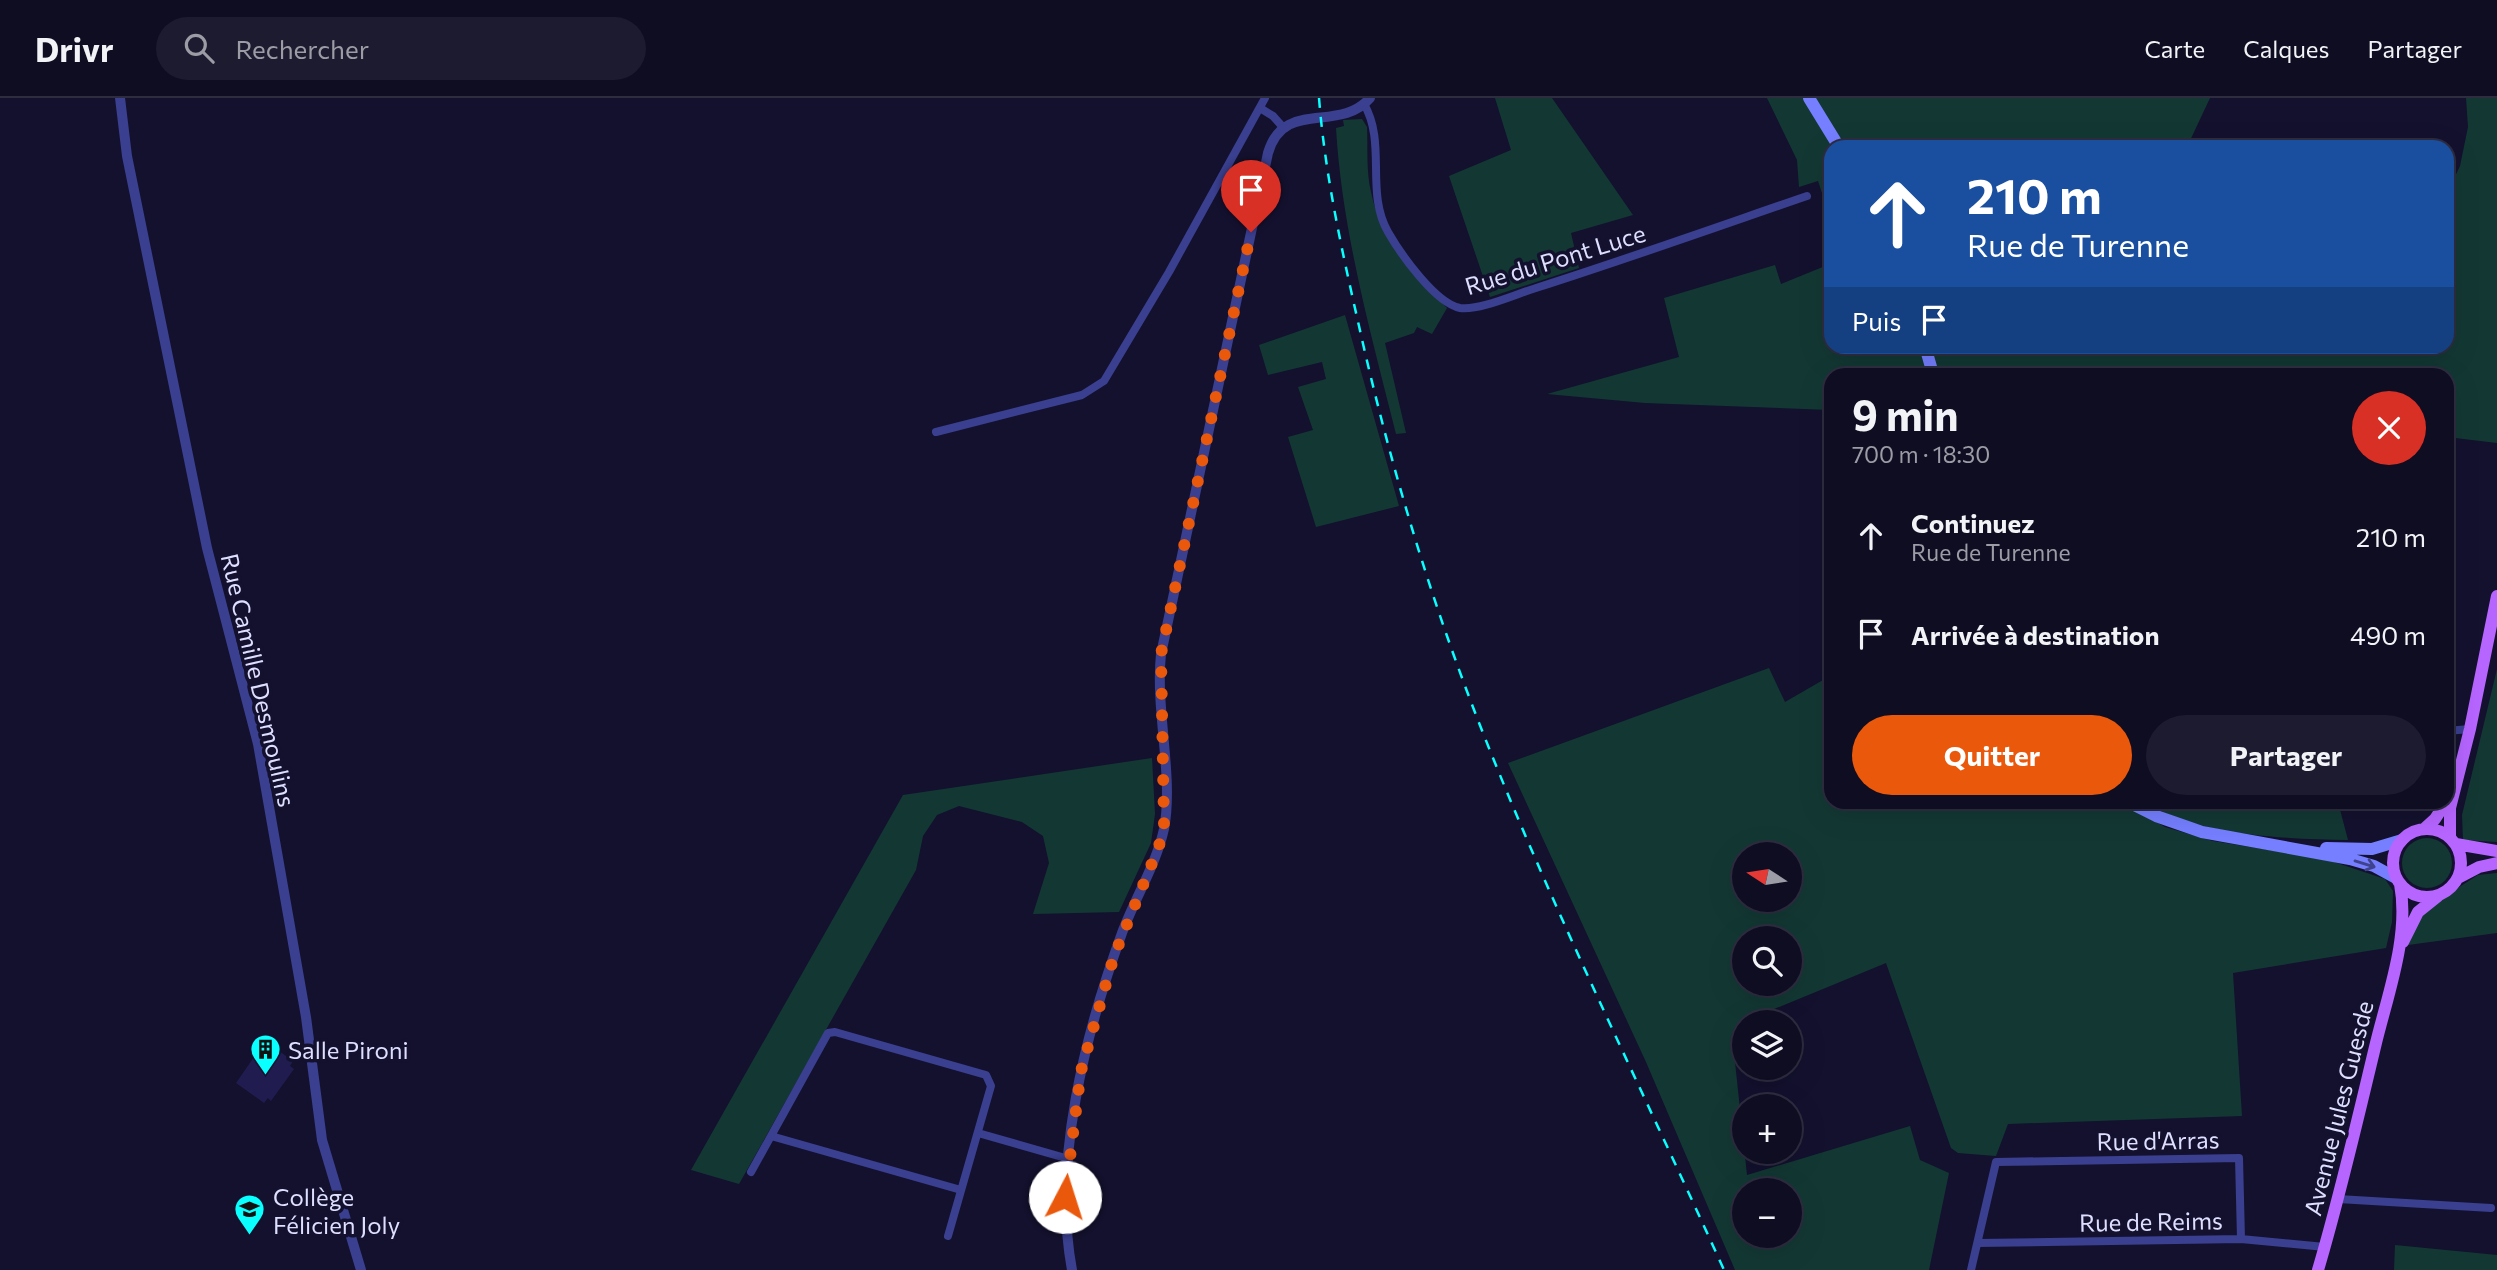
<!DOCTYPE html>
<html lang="fr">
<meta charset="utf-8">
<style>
:root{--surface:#0e0d22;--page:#1c1b2f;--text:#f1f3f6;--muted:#9b9ca5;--line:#2e2d40;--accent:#ea580c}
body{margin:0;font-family:Commissioner,sans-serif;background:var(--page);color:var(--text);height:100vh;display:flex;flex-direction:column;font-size:26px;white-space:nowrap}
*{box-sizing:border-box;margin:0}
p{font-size:23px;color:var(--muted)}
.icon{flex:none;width:38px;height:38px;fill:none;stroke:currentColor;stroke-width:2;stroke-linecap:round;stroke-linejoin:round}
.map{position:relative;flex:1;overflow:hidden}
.details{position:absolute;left:1824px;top:270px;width:630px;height:441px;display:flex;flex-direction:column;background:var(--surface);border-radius:21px;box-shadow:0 7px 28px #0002,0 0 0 2px var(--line)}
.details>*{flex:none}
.top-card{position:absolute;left:1824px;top:42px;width:630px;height:214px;border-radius:21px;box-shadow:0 7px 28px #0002,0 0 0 2px var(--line);background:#1a4fa0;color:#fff;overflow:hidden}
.needle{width:46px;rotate:282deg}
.fabs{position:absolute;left:1732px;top:744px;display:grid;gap:14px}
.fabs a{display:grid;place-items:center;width:70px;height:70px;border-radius:50%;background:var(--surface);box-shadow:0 7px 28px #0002,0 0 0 2px var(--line);font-size:35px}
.pin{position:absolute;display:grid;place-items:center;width:60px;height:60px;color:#fff;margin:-72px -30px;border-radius:50% 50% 50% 0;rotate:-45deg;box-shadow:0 0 7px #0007}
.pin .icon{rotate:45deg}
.me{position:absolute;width:77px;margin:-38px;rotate:5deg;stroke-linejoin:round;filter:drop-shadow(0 0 5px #0008)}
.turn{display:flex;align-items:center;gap:24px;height:147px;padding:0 28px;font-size:32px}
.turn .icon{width:91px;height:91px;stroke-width:2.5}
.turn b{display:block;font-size:49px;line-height:60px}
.then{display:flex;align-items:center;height:66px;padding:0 28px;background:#0003;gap:14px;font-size:26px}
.round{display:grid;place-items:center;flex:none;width:74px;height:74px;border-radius:37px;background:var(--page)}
.headline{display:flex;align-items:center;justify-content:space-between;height:119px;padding:0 28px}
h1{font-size:42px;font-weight:700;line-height:52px}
.action{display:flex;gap:14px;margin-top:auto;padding:14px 28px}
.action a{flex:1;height:80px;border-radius:42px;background:var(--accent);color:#fff;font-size:28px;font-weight:700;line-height:80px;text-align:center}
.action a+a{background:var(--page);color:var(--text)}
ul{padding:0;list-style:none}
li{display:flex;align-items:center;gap:21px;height:98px;padding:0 28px}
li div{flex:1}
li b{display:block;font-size:26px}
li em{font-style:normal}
header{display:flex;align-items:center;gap:42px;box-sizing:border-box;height:98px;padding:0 35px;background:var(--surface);border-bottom:2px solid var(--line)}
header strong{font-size:33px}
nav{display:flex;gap:38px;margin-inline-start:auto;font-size:24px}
.search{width:490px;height:63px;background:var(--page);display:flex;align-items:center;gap:18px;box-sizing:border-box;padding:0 24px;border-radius:38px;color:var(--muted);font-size:26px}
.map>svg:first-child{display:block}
.green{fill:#133834;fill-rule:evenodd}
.building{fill:#211c50}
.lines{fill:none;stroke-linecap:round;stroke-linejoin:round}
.minor{stroke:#3a3f8f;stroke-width:8}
.tertiary{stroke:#3a3f8f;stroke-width:10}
.secondary{stroke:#757fff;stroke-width:12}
.primary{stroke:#b665ff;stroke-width:12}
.rail{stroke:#0affff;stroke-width:2.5;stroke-dasharray:10 9;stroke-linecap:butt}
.oneway{stroke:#3f428c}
.route{stroke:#ea580c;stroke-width:12;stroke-dasharray:0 21.6}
.labels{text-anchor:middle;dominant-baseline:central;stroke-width:7;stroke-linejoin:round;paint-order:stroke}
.street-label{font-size:24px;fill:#dedeff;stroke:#13112e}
.poi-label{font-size:24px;fill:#dedeff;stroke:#13112e;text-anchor:start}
</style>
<header>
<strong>Drivr</strong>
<div class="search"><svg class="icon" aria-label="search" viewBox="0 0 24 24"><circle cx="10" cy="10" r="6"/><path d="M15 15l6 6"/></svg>Rechercher</div>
<nav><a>Carte</a><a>Calques</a><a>Partager</a></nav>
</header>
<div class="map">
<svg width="2497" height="1172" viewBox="0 0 2497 1172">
<rect width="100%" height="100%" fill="#13112e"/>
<path class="green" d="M1495,0H1552L1633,117L1571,135L1579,170L1490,199L1449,78L1511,52Z
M1767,0H2210L2187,49H1830V119L1818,83L1799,89L1797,62Z
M2466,0H2497V345L2447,339L2446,276H1830V312L1645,305L1547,296L1679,259L1664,200L1775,167L1781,186L1830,166V248H2446L2447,95L2460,68L2468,29Z
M1362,21L1367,29C1368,50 1366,73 1371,94C1380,140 1415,177 1447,210L1432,236L1417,229L1414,235L1385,245L1406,335L1396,336C1371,236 1342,133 1336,30L1344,28L1343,22Z
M1345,217L1399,408L1316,429L1288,339L1313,332L1298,289L1326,281L1322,264L1268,277L1259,247Z
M1769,570L1785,604L1830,578V704H2120L2165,729L2213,743L2325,761L2385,781L2393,793L2392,824L2386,850L2233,875L2242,1018L2008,1026L1996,1058L1958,1055L1951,1050L1886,865L1745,923L1737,941L1735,964L1747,1077L1910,1028L1920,1062L1949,1075L1929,1172H1735L1646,964L1508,665ZM1745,756H1790V802H1745ZM1745,840H1790V886H1745ZM1745,1092H1790V1138H1745Z
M2497,571V744L2463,742L2462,717Z
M1152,660L1155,716L1151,745L1119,814L1033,816L1049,765L1043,738L1022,724L959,708L937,717L923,738L916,772L739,1086L691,1072L903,697Z
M2144,704H2295L2298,708L2315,704H2338L2348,742C2285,741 2199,738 2144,704Z
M2402 765a25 25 0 1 1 50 0a25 25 0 1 1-50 0Z
M2497,775V835L2408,847L2422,813L2478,777Z
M2395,1147L2497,1157V1172H2394Z"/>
<path class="building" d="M265,943L293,963L290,968L294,971L271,1003L268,1000L264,1005L236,985Z"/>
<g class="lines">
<path class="minor" d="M1364,6C1387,45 1365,94 1388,134C1400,155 1435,205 1460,210C1479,213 1516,196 1536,190C1627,161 1717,129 1807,98
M1260,10L1273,18L1281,27
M936,334L1082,297L1104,283L1169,174L1265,0
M2446,633L2470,631
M978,1035L1069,1061
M771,1038L961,1092
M751,1074L828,935L835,934L986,977L991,988L948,1138
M2338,1101L2491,1110
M1978,1145L2241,1141L2325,1149
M1971,1172L1996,1064L2239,1060L2241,1141"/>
<path class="tertiary" d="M120,0L127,58L207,450L258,646L306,919L322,1042L361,1172
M1072,1172C1052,1065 1085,936 1122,835C1135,800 1156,767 1164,731C1174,679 1155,612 1161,556L1268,55C1284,0 1339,36 1370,0"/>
<path class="secondary" d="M1809,0L1839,49
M1925,248L1933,276
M2128,704L2156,718L2202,734L2350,761L2374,768L2396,780
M2326,750L2372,751L2402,742"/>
<path class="primary" d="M2393 765a34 34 0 1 1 68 0a34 34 0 1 1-68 0Z
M2424,731L2435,721L2446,704
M2450,739V710L2470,631L2497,498
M2456,746L2497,753
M2458,780L2479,769L2497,765
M2403,844L2418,814L2438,798
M2318,1172C2340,1098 2357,1024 2375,949C2387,898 2410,839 2400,786"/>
<path class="rail" d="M1319,0C1325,77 1342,153 1359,228C1390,367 1431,503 1483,635C1555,817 1643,993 1724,1172"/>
</g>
<defs><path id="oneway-shaft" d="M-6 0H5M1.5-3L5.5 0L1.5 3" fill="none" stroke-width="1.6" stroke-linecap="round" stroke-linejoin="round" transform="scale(1.75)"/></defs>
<use class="oneway" href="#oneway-shaft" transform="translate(2365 766) rotate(17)"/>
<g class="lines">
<path class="route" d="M1065,1099L1081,973L1114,858L1159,748L1164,727L1161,556L1251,134"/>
</g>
<defs>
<symbol id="building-pin" viewBox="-11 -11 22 30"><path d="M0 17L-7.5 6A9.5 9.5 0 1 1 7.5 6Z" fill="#0affff" stroke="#13112e"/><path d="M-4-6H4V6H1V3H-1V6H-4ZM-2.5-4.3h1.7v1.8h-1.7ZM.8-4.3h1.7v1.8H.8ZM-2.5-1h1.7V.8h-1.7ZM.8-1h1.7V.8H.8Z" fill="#111"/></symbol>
<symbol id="school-pin" viewBox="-11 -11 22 30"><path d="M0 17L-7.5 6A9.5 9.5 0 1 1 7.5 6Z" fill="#0affff" stroke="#13112e"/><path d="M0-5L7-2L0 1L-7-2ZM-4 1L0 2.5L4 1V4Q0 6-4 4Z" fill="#111"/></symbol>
</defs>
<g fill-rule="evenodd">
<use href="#building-pin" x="248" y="934" width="35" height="47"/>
<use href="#school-pin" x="232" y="1094" width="35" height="47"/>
</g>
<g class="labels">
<g class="street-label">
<text transform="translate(1555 161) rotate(-17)">Rue du Pont Luce</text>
<text transform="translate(259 582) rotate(77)">Rue Camille Desmoulins</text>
<text transform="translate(2338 1010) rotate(-76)">Avenue Jules Guesde</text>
<text transform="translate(2158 1042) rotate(-1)">Rue d'Arras</text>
<text transform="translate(2151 1123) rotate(-1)">Rue de Reims</text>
</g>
<g class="poi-label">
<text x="288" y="951">Salle Pironi</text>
<text x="273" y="1098">Collège<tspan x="273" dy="28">Félicien Joly</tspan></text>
</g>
</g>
</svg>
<div class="fabs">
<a><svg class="needle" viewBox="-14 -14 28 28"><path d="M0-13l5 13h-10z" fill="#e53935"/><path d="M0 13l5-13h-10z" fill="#9b9ca5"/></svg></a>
<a><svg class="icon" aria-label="search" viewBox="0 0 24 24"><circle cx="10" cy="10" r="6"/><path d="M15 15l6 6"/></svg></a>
<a><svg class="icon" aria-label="layers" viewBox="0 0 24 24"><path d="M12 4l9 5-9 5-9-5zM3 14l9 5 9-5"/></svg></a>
<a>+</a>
<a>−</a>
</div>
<div class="pin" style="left:1251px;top:134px;background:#d93025"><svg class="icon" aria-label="arrive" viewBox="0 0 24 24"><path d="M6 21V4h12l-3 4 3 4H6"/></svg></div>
<svg class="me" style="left:1065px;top:1099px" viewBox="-20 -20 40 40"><circle r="19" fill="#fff"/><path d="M0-13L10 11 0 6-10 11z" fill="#ea580c"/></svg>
<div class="top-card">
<div class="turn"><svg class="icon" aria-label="ahead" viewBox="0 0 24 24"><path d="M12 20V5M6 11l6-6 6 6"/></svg><div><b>210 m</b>Rue de Turenne</div></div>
<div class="then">Puis<svg class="icon" aria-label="arrive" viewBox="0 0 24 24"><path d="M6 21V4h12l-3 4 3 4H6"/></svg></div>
</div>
<section class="details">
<div class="headline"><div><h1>9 min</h1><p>700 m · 18:30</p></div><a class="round" style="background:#d93025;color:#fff"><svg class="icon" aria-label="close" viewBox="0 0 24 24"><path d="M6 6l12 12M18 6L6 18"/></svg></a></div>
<ul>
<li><svg class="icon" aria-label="ahead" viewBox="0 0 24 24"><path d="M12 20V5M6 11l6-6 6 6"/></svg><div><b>Continuez</b><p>Rue de Turenne</p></div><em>210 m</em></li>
<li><svg class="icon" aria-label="arrive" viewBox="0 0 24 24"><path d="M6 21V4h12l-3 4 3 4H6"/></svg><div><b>Arrivée à destination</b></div><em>490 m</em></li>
</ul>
<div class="action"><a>Quitter</a><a>Partager</a></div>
</section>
</div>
